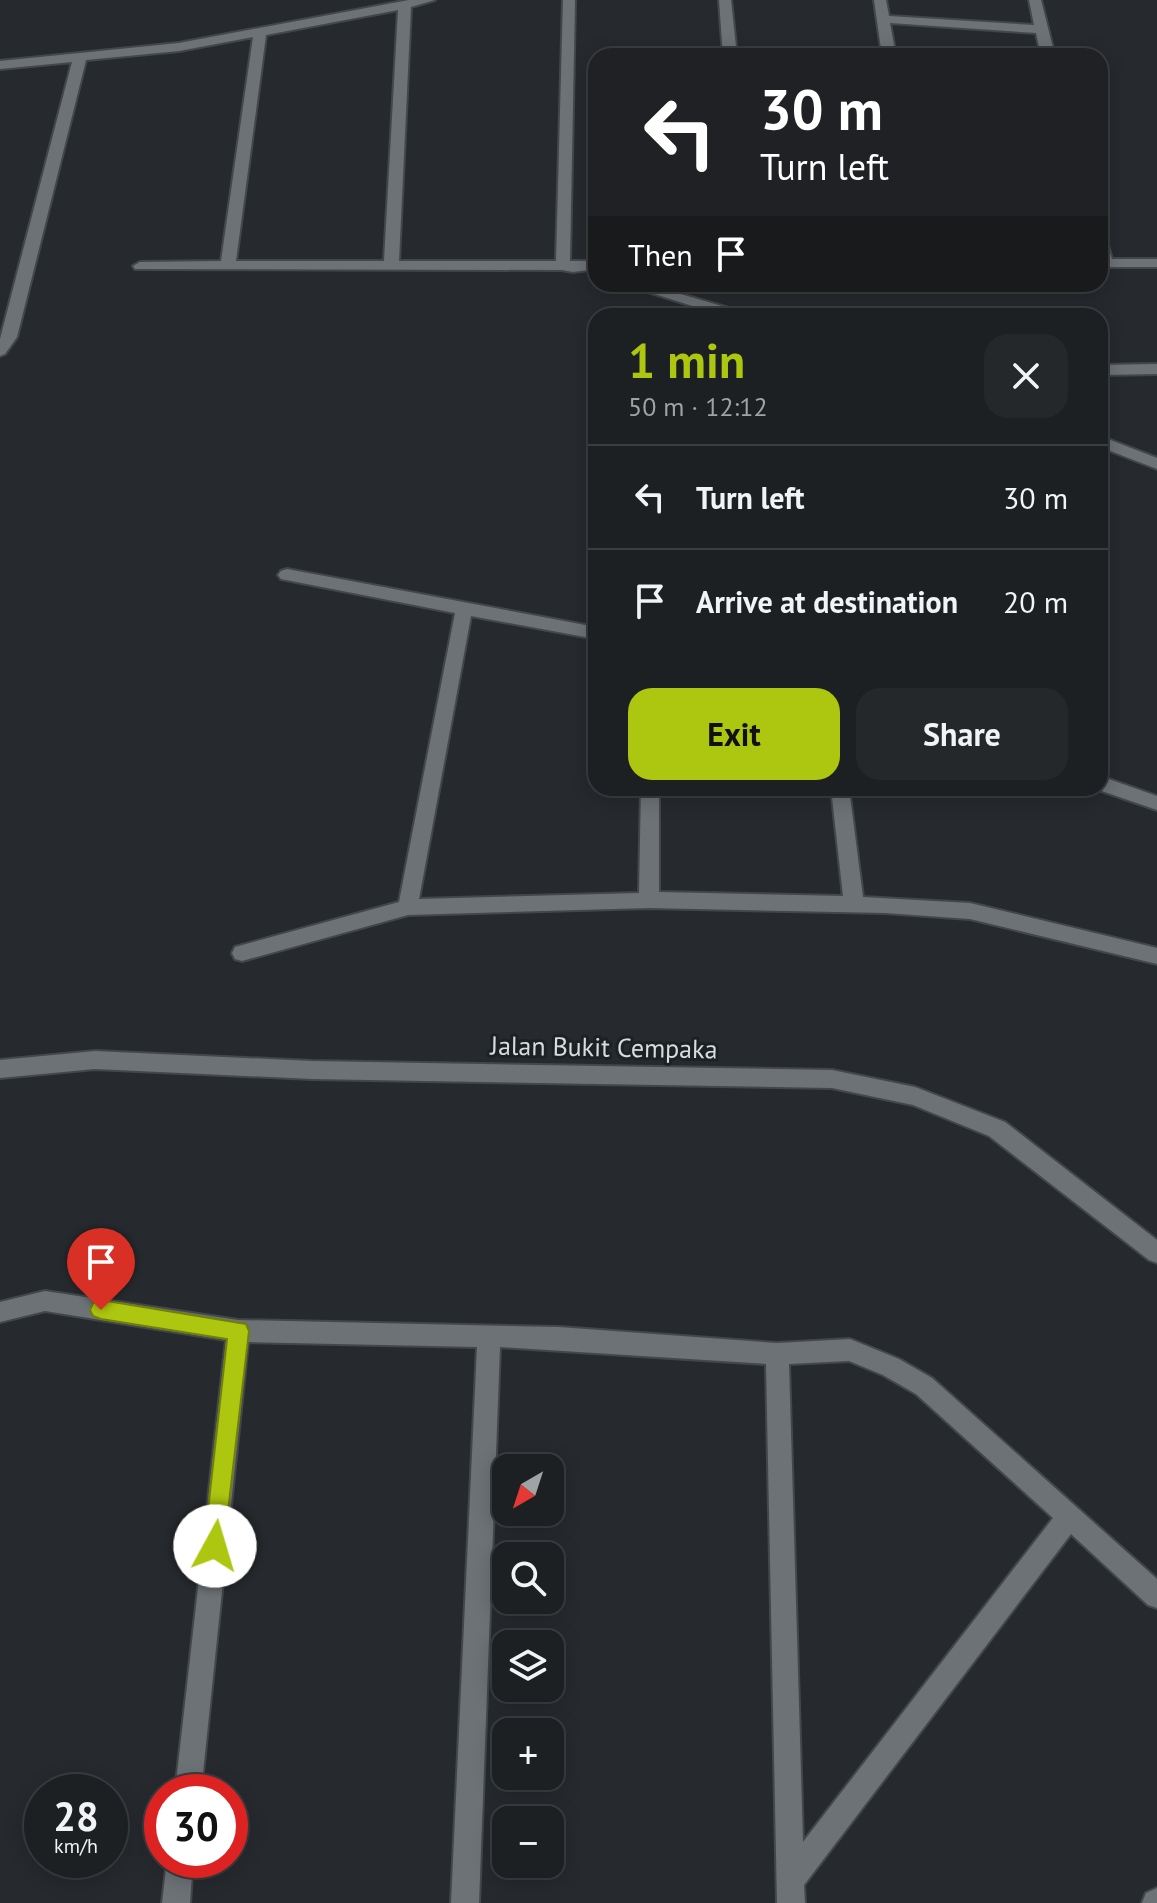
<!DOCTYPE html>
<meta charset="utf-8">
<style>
:root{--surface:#1c2022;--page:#25282a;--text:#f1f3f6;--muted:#a0a3a5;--line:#3a3e40;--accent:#adc60f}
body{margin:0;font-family:"PT Sans",sans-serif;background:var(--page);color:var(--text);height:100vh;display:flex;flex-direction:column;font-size:30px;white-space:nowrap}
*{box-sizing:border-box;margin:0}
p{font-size:26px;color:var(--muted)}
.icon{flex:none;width:44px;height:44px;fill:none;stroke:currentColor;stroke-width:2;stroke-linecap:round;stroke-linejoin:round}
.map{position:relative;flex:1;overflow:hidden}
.sheet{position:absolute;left:588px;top:308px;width:520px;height:488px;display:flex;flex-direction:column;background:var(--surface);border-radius:24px;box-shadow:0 4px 20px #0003,0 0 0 2px var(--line)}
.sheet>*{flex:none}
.guide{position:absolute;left:588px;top:48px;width:520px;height:244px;border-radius:24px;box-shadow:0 4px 20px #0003,0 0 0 2px var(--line);background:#202124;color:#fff;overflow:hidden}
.needle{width:52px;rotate:219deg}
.controls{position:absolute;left:492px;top:1454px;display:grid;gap:16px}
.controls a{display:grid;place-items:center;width:72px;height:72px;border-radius:16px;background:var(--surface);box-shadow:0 4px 20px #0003,0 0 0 2px var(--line);font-size:40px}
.speed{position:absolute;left:24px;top:1774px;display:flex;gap:16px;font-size:40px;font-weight:700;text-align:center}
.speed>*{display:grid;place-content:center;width:104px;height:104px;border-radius:50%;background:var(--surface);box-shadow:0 4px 20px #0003,0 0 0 2px var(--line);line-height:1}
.speed small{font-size:20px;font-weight:400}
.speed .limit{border:12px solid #d22;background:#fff;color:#111}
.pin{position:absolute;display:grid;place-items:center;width:68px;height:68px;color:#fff;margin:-82px -34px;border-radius:50% 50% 50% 0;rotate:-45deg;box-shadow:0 0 8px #0007}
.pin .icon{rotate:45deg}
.me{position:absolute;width:88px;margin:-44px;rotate:6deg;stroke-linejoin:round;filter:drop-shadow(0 0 6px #0008)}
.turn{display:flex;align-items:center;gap:28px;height:168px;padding:0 40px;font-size:36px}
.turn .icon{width:104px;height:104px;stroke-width:2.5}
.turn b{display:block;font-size:56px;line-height:68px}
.then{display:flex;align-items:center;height:76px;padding:0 40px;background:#0003;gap:16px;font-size:30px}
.round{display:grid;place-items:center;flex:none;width:84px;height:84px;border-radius:24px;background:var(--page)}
.headline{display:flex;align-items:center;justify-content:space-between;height:136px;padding:0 40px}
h1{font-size:48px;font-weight:700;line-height:60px;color:var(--accent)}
.action{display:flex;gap:16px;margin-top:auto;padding:16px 40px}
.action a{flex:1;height:92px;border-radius:24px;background:var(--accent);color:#111;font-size:32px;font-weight:700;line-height:92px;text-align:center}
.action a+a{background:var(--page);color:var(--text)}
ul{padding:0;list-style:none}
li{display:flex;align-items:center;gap:24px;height:104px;padding:0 40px;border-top:2px solid var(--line)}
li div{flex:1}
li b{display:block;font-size:30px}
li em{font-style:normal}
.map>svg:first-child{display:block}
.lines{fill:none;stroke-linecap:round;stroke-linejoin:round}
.minor-casing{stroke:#44474a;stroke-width:4}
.minor{fill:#6c7276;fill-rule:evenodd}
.route{fill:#adc60f;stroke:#70810a;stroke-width:2}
.labels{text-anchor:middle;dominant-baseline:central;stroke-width:6;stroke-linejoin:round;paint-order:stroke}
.street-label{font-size:26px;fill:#d9dcdf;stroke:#1c2124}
</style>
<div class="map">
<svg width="1157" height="1903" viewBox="0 0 1157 1903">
<rect width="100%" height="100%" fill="#262a2e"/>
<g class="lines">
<defs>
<path id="minor" d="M409,0H435L411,7L399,261H556L563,0H575L570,261H596V269L573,272L562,270L135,269L133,266L140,262L221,261L253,37L179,51L86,60L17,337L5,354L0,356V339L72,62L0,69V61L179,43ZM398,10L384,261H236L266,35Z
M719,0H731L737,56H723Z
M874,0H886L889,16L1034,25L1029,0H1041L1055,56H1041L1036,33L890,23L896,56H882Z
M1100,238L1107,242L1112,259H1157V267H1100Z
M623,284H646L746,313L749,316H724Z
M1157,364V374L1100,375V365Z
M1100,436L1157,458V469L1100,447Z
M287,569L596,627V639L471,616L419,899L639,893L641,788H659V892L843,896L831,788H849L863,897L970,903L1157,948V964L970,919L885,913L649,908L408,915L242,961L235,959L232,953L235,947L399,902L455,613L281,579L278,575L281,571Z
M1100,776L1157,796V810L1093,788H1100Z
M95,1051L312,1061L832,1070L915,1087L1005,1122L1157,1240V1263L1149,1260L989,1136L913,1105L832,1088L312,1079L95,1069L0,1078V1060Z
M45,1291L238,1320L559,1327L777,1343L850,1339L899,1359L932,1378L1157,1579V1608L1148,1605L1071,1534L804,1885L805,1903H777L766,1364L500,1347L479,1903H451L477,1347L248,1342L201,1792H175L226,1340L45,1311L0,1322V1302ZM849,1361L883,1375L916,1394L1053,1518L803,1842L789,1364Z
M167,1860H193L190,1903H162Z
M1157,1888V1903H1142L1146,1893Z"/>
</defs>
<use href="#minor" class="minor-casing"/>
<use href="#minor" class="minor"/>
</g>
<path class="route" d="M101,1300L246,1324L249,1331L223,1554L215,1557L207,1554L204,1546L227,1339L101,1319L93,1316L90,1310L93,1303Z"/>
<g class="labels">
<g class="street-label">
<text transform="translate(604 1047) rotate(1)">Jalan Bukit Cempaka</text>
</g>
</g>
</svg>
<div class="controls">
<a><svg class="needle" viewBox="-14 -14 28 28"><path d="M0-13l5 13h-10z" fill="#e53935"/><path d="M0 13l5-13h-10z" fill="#a0a3a5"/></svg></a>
<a><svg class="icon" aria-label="search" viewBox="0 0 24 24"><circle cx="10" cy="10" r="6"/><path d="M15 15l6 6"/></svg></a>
<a><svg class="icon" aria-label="layers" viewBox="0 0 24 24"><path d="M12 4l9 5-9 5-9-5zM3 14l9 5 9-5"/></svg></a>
<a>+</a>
<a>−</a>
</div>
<div class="speed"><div>28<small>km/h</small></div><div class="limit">30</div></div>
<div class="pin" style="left:101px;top:1310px;background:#d93025"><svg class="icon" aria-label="arrive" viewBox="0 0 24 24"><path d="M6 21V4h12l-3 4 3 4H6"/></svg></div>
<svg class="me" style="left:215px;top:1546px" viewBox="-20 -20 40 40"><circle r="19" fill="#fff"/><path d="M0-13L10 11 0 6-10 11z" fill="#adc60f"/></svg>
<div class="guide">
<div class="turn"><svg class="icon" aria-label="left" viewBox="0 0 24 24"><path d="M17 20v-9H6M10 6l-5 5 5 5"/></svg><div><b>30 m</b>Turn left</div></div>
<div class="then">Then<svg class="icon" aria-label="arrive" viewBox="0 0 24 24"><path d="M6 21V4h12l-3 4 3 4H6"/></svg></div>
</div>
<section class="sheet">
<div class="headline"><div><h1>1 min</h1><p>50 m · 12:12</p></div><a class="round"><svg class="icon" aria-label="close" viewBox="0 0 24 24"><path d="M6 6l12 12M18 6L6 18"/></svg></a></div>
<ul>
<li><svg class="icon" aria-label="left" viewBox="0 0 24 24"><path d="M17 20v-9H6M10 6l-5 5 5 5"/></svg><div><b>Turn left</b></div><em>30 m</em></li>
<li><svg class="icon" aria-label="arrive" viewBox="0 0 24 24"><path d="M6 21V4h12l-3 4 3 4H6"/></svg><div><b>Arrive at destination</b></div><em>20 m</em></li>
</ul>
<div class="action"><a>Exit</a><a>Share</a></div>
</section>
</div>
